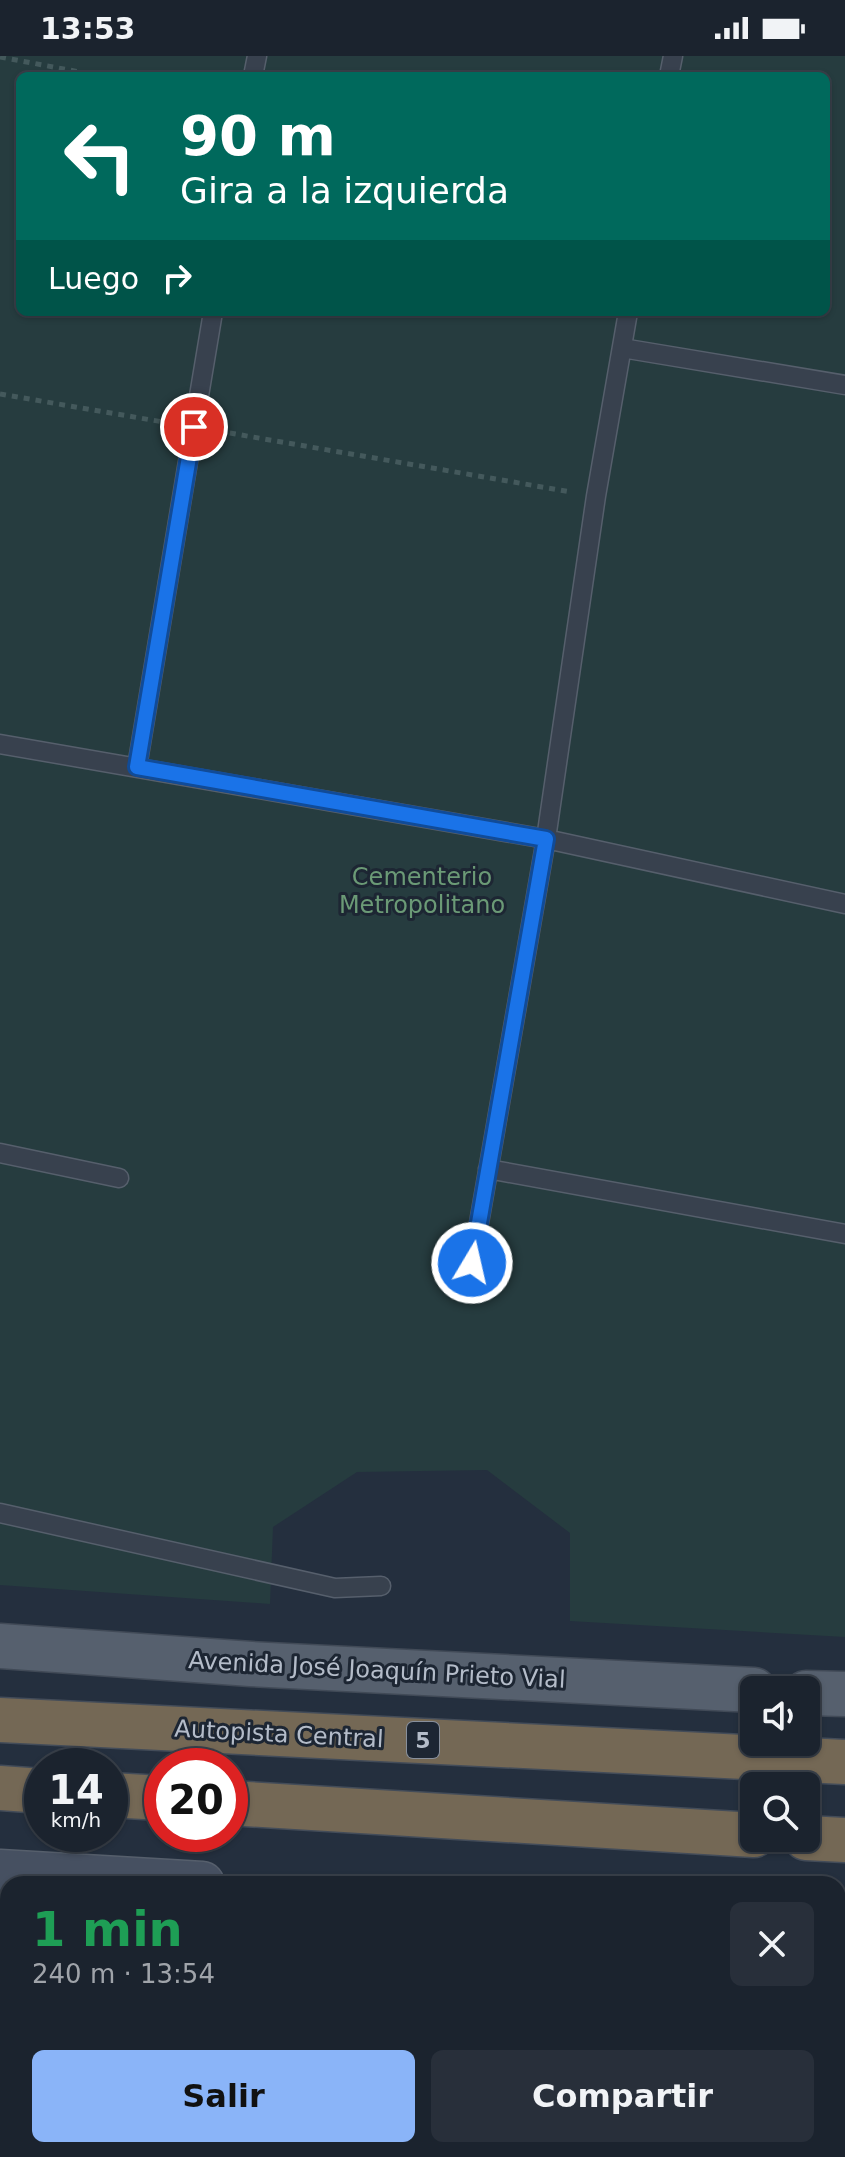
<!DOCTYPE html>
<html lang="es">
<meta charset="utf-8">
<style>
:root{--surface:#1b232e;--page:#282f3a;--text:#f1f3f6;--muted:#a0a4aa;--line:#39404a;--accent:#8ab4f8}
body{margin:0;font-family:"DejaVu Sans",sans-serif;background:var(--page);color:var(--text);height:100vh;display:flex;flex-direction:column;font-size:30px;white-space:nowrap}
*{box-sizing:border-box;margin:0}
p{font-size:26px;color:var(--muted)}
.icon{flex:none;width:44px;height:44px;fill:none;stroke:currentColor;stroke-width:2;stroke-linecap:round;stroke-linejoin:round}
.map{position:relative;flex:1;overflow:hidden}
.details{position:absolute;left:0px;top:1820px;width:846px;height:282px;display:flex;flex-direction:column;background:var(--surface);border-radius:24px 24px 0 0;box-shadow:0 2px 6px #0004,0 0 0 2px var(--line)}
.details>*{flex:none}
.guide{position:absolute;left:16px;top:16px;width:814px;height:244px;border-radius:12px;box-shadow:0 2px 6px #0004,0 0 0 2px var(--line);background:#00695c;color:#fff;overflow:hidden}
.tools{position:absolute;left:740px;top:1620px;display:grid;gap:16px}
.tools a{display:grid;place-items:center;width:80px;height:80px;border-radius:12px;background:var(--surface);box-shadow:0 2px 6px #0004,0 0 0 2px var(--line);font-size:40px}
.speed{position:absolute;left:24px;top:1692px;display:flex;gap:16px;font-size:40px;font-weight:700;text-align:center}
.speed>*{display:grid;place-content:center;width:104px;height:104px;border-radius:50%;background:var(--surface);box-shadow:0 2px 6px #0004,0 0 0 2px var(--line);line-height:1}
.speed small{font-size:20px;font-weight:400}
.speed .limit{border:12px solid #d22;background:#fff;color:#111}
.pin{position:absolute;display:grid;place-items:center;width:68px;height:68px;color:#fff;margin:-34px;border:4px solid #fff;border-radius:50%;box-shadow:0 2px 8px #0007}
.me{position:absolute;width:88px;margin:-44px;rotate:9deg;stroke-linejoin:round;filter:drop-shadow(0 0 6px #0008)}
.turn{display:flex;align-items:center;gap:28px;height:168px;padding:0 32px;font-size:36px}
.turn .icon{width:104px;height:104px;stroke-width:2.5}
.turn b{display:block;font-size:56px;line-height:68px}
.then{display:flex;align-items:center;height:76px;padding:0 32px;background:#0003;gap:16px;font-size:30px}
.round{display:grid;place-items:center;flex:none;width:84px;height:84px;border-radius:12px;background:var(--page)}
.head{display:flex;align-items:center;justify-content:space-between;height:136px;padding:0 32px}
h1{font-size:48px;font-weight:800;line-height:60px;color:#1e9e55}
.primary-button{display:flex;gap:16px;margin-top:auto;padding:16px 32px}
.primary-button a{flex:1;height:92px;border-radius:12px;background:var(--accent);color:#111;font-size:32px;font-weight:800;line-height:92px;text-align:center}
.primary-button a+a{background:var(--page);color:var(--text)}
.status{display:flex;justify-content:space-between;align-items:center;height:56px;padding:0 40px;background:var(--surface);direction:ltr}
.status svg{height:22px;fill:currentColor}
.map>svg:first-child{display:block}
.green{fill:#263c3f;fill-rule:evenodd}
.building{fill:#455162;stroke:#1f2835;stroke-width:2}
.lines{fill:none;stroke-linecap:round;stroke-linejoin:round}
.service-casing{stroke:#565f6c;stroke-width:21}
.minor-casing{stroke:#565f6c;stroke-width:39}
.tertiary-casing{stroke:#565f6c;stroke-width:47}
.secondary-casing{stroke:#565f6c;stroke-width:47}
.primary-casing{stroke:#414a57;stroke-width:47}
.motorway-casing{stroke:#434c59;stroke-width:47}
.path{stroke:#44595c;stroke-width:5;stroke-dasharray:6 6;stroke-linecap:butt}
.service{stroke:#38414e;stroke-width:18}
.minor{stroke:#38414e;stroke-width:36}
.tertiary{stroke:#38414e;stroke-width:44}
.secondary{stroke:#465061;stroke-width:44}
.primary{stroke:#56606e;stroke-width:44}
.motorway{stroke:#746855;stroke-width:44}
.route-casing{stroke:#114b97;stroke-width:20}
.route{stroke:#1a73e8;stroke-width:14}
.labels{text-anchor:middle;dominant-baseline:central;stroke-width:6;stroke-linejoin:round;paint-order:stroke}
.shield{fill:#1d2633;stroke:#878f9c;stroke-width:2}
.shield-label{font-size:22px;font-weight:bold;fill:#b4bcc9}
.park-label{font-size:24px;fill:#6b9a76;stroke:#1d2633}
.street-label{font-size:24px;fill:#b4bcc9;stroke:#1d2633}
</style>
<div class="status"><b>13:53</b><svg viewBox="0 0 49 12"><path d="M0 12V9h3v3zM5 12V6h3v6zM10 12V3h3v9zM15 12V0h3v12zM26 1h20v11H26zM47 4h2v5h-2z"/></svg></div>
<div class="map">
<svg width="845" height="2101" viewBox="0 0 845 2101">
<rect width="100%" height="100%" fill="#242f3e"/>
<path class="green" d="M0,0H845V1581L570,1565V1477L487,1414L357,1416L273,1471L270,1548L0,1529ZM20,20H826V256H20Z"/>
<path class="building" d="M0,1847H8V1928H0Z"/>
<g class="lines">
<defs>
<path id="service" d="M253,20L257,0
M669,20L673,0
M622,292L845,329
M0,688L546,783L845,848
M137,711L213,256
M0,1097L119,1122
M488,1113L845,1178
M472,1207L546,783L596,440L628,256
M0,1457L335,1532L381,1530"/>
<path id="minor" d="M632,2094V2101"/>
<path id="tertiary" d="M243,2094V2101"/>
<path id="secondary" d="M0,1816L202,1828
M838,1862H845"/>
<path id="primary" d="M0,1590L251,1608L754,1634
M806,1637L845,1638"/>
<path id="motorway" d="M0,1664L845,1706
M0,1732L42,1735
M110,1739L162,1742
M230,1747L754,1779
M806,1782L845,1784"/>
</defs>
<use href="#service" class="service-casing"/>
<use href="#minor" class="minor-casing"/>
<use href="#tertiary" class="tertiary-casing"/>
<use href="#secondary" class="secondary-casing"/>
<use href="#primary" class="primary-casing"/>
<use href="#motorway" class="motorway-casing"/>
<path class="path" d="M0,1L101,20
M0,338L169,367
M218,375L571,436"/>
<use href="#service" class="service"/>
<use href="#minor" class="minor"/>
<use href="#tertiary" class="tertiary"/>
<use href="#secondary" class="secondary"/>
<use href="#primary" class="primary"/>
<use href="#motorway" class="motorway"/>
</g>
<g class="lines">
<defs>
<path id="route" d="M194,371L137,711L546,783L472,1207"/>
</defs>
<use href="#route" class="route-casing"/>
<use href="#route" class="route"/>
</g>
<g class="labels">
<rect class="shield" x="407" y="1666" width="32" height="36" rx="6"/>
<g class="shield-label">
<text x="423" y="1684">5</text>
</g>
<g class="park-label">
<text x="422" y="821">Cementerio<tspan x="422" dy="28">Metropolitano</tspan></text>
</g>
<g class="street-label">
<text transform="translate(377 1614) rotate(3)">Avenida José Joaquín Prieto Vial</text>
<text transform="translate(279 1678) rotate(3)">Autopista Central</text>
</g>
</g>
</svg>
<div class="tools">
<a><svg class="icon" aria-label="sound" viewBox="0 0 24 24"><path d="M4 9h4l5-4v14l-5-4H4zM17 9q2 3 0 6"/></svg></a>
<a><svg class="icon" aria-label="search" viewBox="0 0 24 24"><circle cx="10" cy="10" r="6"/><path d="M15 15l6 6"/></svg></a>
</div>
<div class="speed"><div>14<small>km/h</small></div><div class="limit">20</div></div>
<div class="pin" style="left:194px;top:371px;background:#d93025"><svg class="icon" aria-label="arrive" viewBox="0 0 24 24"><path d="M6 21V4h12l-3 4 3 4H6"/></svg></div>
<svg class="me" style="left:472px;top:1207px" viewBox="-20 -20 40 40"><circle r="17" fill="#1a73e8" stroke="#fff" stroke-width="3"/><path d="M0-11L8 9 0 5-8 9z" fill="#fff"/></svg>
<div class="guide">
<div class="turn"><svg class="icon" aria-label="left" viewBox="0 0 24 24"><path d="M17 20v-9H6M10 6l-5 5 5 5"/></svg><div><b>90 m</b>Gira a la izquierda</div></div>
<div class="then">Luego<svg class="icon" aria-label="right" viewBox="0 0 24 24"><path d="M7 20v-9h11M14 6l5 5-5 5"/></svg></div>
</div>
<section class="details">
<div class="head"><div><h1>1 min</h1><p>240 m · 13:54</p></div><a class="round"><svg class="icon" aria-label="close" viewBox="0 0 24 24"><path d="M6 6l12 12M18 6L6 18"/></svg></a></div>
<div class="primary-button"><a>Salir</a><a>Compartir</a></div>
</section>
</div>
